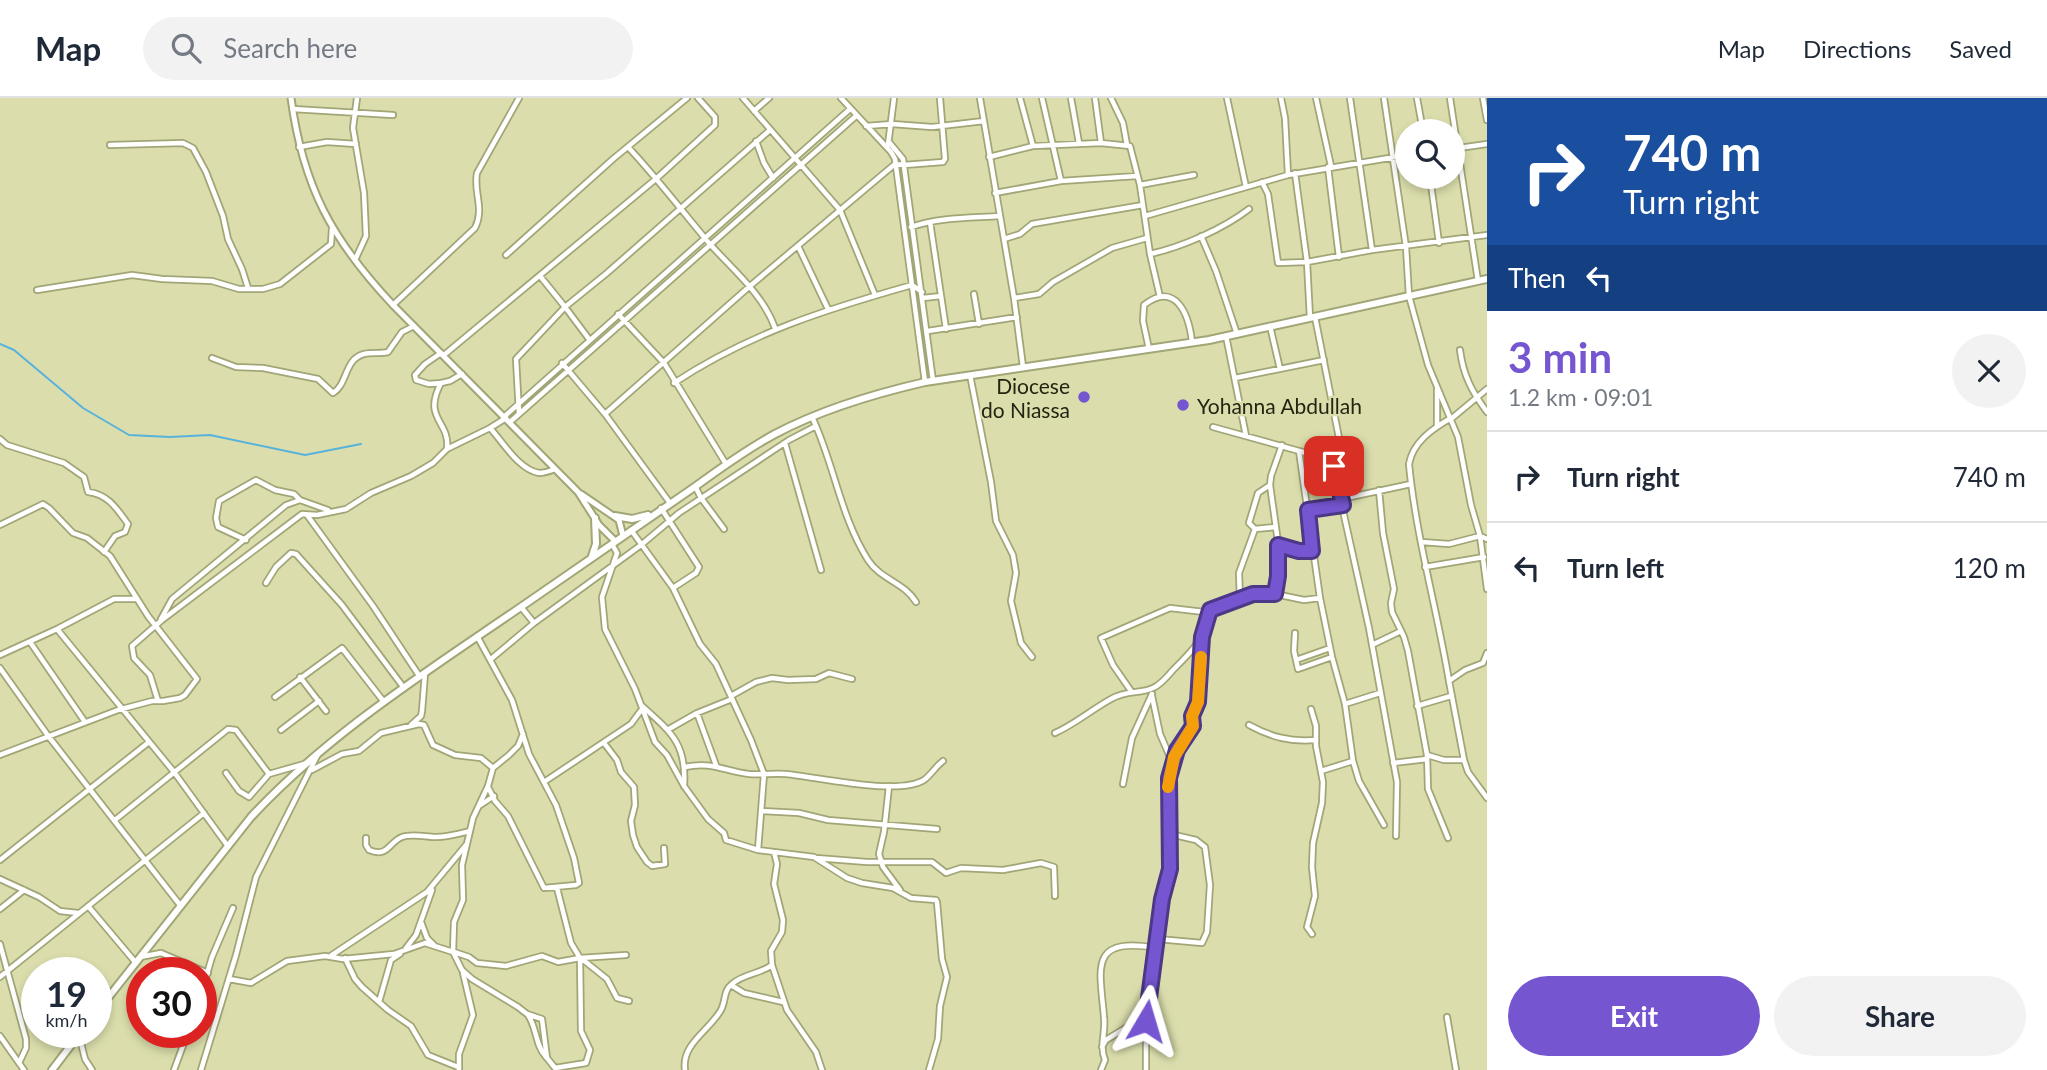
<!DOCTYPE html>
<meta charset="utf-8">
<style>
:root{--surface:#fff;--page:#f2f2f3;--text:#1f2937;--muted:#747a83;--line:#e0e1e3;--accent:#7556d0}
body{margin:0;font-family:Lato,sans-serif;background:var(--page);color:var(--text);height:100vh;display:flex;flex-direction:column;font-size:26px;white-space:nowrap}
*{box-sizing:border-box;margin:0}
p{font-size:23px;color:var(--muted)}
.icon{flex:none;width:38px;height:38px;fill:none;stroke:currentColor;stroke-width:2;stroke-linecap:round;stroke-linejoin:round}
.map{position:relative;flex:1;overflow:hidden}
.side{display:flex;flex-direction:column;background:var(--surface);width:560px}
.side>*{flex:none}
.guide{background:#1a4fa0;color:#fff;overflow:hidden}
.fabs{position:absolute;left:1395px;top:21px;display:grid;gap:14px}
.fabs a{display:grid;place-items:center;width:70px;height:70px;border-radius:50%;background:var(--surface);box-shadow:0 4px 10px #0003;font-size:35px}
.speed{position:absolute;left:21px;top:859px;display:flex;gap:14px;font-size:35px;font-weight:700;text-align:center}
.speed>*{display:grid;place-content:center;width:91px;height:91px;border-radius:50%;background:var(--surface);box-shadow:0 4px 10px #0003;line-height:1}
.speed small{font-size:18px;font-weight:400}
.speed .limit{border:10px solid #d22;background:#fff;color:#111}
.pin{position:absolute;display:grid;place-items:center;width:60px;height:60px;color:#fff;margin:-30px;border-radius:14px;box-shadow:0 4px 10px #0006}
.me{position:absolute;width:77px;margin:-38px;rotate:7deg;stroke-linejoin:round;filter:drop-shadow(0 0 5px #0008)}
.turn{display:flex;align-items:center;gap:24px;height:147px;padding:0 21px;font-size:32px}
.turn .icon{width:91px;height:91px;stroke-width:2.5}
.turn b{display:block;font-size:49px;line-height:60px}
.then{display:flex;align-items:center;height:66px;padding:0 21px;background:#0003;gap:14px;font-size:26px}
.round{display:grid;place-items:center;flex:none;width:74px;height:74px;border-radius:37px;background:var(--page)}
.headline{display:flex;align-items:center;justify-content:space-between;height:119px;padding:0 21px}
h1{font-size:42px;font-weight:700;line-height:52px;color:var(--accent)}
.button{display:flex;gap:14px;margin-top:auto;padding:14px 21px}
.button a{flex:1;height:80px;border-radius:42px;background:var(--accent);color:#fff;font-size:28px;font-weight:700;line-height:80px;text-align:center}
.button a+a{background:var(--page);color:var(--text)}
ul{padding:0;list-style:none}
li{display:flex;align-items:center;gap:21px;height:91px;padding:0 21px;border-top:2px solid var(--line)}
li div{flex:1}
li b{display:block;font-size:26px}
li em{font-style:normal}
header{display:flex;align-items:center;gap:42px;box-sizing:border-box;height:98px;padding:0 35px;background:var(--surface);border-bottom:2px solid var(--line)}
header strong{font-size:33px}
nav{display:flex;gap:38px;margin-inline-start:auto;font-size:24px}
.search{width:490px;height:63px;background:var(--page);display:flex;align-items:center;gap:18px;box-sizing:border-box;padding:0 24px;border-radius:38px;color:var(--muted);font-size:26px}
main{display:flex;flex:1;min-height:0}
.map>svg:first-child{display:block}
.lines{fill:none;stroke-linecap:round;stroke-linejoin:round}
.stream{stroke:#57b2dc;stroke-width:2}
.minor-casing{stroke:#a2a576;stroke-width:8}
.tertiary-casing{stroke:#a2a576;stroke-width:9}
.secondary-casing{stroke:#a2a576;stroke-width:10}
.minor{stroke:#fff;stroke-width:4.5}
.tertiary{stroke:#fff;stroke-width:5}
.secondary{stroke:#fff;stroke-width:6}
.route-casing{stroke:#4c3887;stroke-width:18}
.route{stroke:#7556d0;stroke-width:12}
.slow{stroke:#f59e0b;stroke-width:12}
.poi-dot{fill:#7556d0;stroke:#dbdeac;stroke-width:2.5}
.labels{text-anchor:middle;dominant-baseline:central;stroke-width:5;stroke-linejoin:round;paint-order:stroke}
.poi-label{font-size:21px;fill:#232411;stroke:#dbdeac;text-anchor:end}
</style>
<header>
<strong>Map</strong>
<div class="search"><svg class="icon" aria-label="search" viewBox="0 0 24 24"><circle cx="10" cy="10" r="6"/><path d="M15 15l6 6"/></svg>Search here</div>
<nav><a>Map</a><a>Directions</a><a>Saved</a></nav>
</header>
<main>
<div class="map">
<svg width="1487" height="972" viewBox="0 0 1487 972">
<rect width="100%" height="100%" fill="#dbdeac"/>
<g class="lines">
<path class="stream" d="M0,246L14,252L83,310L129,337L170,339L210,337L305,357L361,346"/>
<defs>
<path id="minor" d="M743,0L840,112L875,197
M841,0L891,54L895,61L925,284
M980,0L1014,200L1023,269
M1020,0L1033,48
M1042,0L1061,83
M1071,0L1079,45
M1095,0L1101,45
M1111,0L1123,25L1127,47
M1227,0L1246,89
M1281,0L1285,20L1288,77
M1316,0L1331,68
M1350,0L1372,152
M1384,0L1406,149L1409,198L1428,267L1458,339L1471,407L1480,438L1487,491
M1417,0L1423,33
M1450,0L1478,183
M1483,0L1487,22
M293,11L393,17
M754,13L769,0
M866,28L892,26L932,29L984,23
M756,43L764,65L773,80
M889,44L903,61L933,283
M110,47L183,45L193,50L206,74L223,118L228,141L242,171L248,190
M888,47L894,0
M299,49L327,44L356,46
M628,49C657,80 682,113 709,145C732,171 763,196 775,230
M1452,51L1487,46
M989,59L1033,48L1101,45L1130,48L1140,87L1150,156L1160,199
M1328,69L1339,159
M1295,75L1307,164L1310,220
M1430,79L1439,145
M1262,84L1268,96L1278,165L1307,164L1372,152L1487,137
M1140,87L1194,77
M995,95L1061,83L1137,78
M1145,118L1288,77L1407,57
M930,124L946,231
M911,129C940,119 969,120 1000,118
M1201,138L1216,173L1237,236
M1004,141L1020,136L1032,126L1143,107
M798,148L828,211
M1150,156C1182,149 1223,131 1249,111
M506,157L613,61L687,0
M355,162L366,138L364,95L353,30L357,0
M37,192L132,177L162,181L212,183L239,191H263L280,186L331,146L332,130
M974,196L979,226
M923,200L941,198
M1014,200L1039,196L1053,184L1112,150L1147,140
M393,207L475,130C485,110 473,94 477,75L519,0
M618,216L664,265L726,366
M1315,219L1343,360L1336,361L1334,372L1369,530L1397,684L1396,738
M1270,228L1280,271
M928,233L1017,219
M1226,238L1246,338
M589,241L565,209L607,175L770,32
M1149,251L1143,223L1144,207C1176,182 1189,217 1192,244
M1460,252C1463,277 1472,294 1487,314
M444,257L657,80L715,27V19L698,0
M212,260L236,269L263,270L318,281L333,295C348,286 344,261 364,256C372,254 380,256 388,254L402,234L414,228
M562,265L605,316L670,405
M970,277L991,384L996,423L1013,457L1016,475L1011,503L1021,545L1032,559
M1235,280L1324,262
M441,285L429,286L416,282L415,277L425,266L441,255
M674,285C750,235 827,211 912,187L922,194
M519,315L516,261L565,209L540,178
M605,316L750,188L895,66L904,67L943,64L945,61L940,0
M505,318L850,11
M812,319C834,365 840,418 868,462C881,482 904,484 916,504
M1451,321L1487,291
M510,324L856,18
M1437,328V291
M1213,329L1317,358L1341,356
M490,330L506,320
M0,341L7,347L64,365L84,379L88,394C108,396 117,411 128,426L125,434L115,438L104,454
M785,345L821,472
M447,350C450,323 422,321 441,285L450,283L462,276
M1299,353L1320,500L1332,559L1345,606L1353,663L1359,683L1384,727
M1343,360L1350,388L1345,399
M1270,387L1258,395L1249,425L1255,431L1276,429
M695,388L701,400L724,431
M1379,392L1383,435L1394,491L1391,505L1392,514L1404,539L1408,553L1427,657L1428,691L1448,740
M1341,401L1411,386
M661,410L699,469L696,475L673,490
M1308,412L1343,407
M307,417L373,508L420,579
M0,427L43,406L49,410L73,435L87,440L110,458L148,518L197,581L185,597L180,600L163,603H152L118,612L0,657
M631,432L673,490L700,546L716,566L751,642L764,676L758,752L814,759L847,780L862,785L893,790L911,800L936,802L937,804L942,861L947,879L940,908L938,941L929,972
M246,442L218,429L216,420L219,403L256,382L275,392L294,396L300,402
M1422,444L1449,446L1480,438L1487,441
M612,446L617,455L602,499L605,531L635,591L655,644L667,657L684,688L708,721L724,735L726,742L758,752
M1278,447L1299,453H1313
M1425,469L1484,459
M266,485L276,469L291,455L296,456L342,507L404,590
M1275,496L1278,463L1277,437L1270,387L1271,378L1282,347
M1240,501L1239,475L1255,431
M521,509L534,525
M161,521L172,501L286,407L300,402L328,412
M57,531L174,674L227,747
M1295,535L1294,553L1298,571L1332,559
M477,538L512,602L529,656L556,707L574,760L579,785L576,787L544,790L508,718L495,703L488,689
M30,544L85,624
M1372,547L1401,533
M1487,555L1483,565L1465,572L1449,583L1464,662L1468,674L1487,700
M0,557L57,531L114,501H136
M491,561L534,525L641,447L679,415L789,342L816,328
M1296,562L1330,550
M0,570L49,639L180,807
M300,579L326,613
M1449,583C1437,511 1416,439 1409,366C1413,344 1432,331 1451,320
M1131,593L1113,567L1101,540L1170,510L1204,514L1253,497L1275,496L1304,502L1320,500
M731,598L756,584L772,580L788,582L816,581L829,575L852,581
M1152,598L1160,636L1173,666
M275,599L342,550L384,604
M158,603L150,577L134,560L132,548L162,522L302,416L317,417L346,411L371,395L411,378L433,365L447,351L490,330C503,344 519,372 539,375C544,375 550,373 555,371
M1345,606L1380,595
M642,608C671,634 687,646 684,688
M1417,608L1451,598
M1311,611L1316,628V648L1323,684L1322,705L1313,745L1312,769L1315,798L1307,829L1312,836
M697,615L716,667
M411,627L421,618L422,613L425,575
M1249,627C1271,639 1290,644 1315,642
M669,631L697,615L732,601
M281,632L319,603
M1055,635C1075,626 1091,612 1111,601C1127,592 1140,596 1153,590C1160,587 1168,578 1173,572C1196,549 1201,545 1210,513
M604,645L617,662L621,674L634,689L635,707L631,723L633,737L637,749L647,764L652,768L665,766L664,750
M1427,657L1444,662H1464
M1393,665L1427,661
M685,669C711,663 724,673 749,676C761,677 774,675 786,676C818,679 898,698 924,682C931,677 936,668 943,663
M312,672L342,656L359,653L381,635L419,626L424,627L433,647L455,657L481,660L493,670
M1321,673L1353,663
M226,675L239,693L249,699L269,676L304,666
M544,684L631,626L642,611
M1123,686L1132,640L1152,596
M889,688L884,734L879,756L883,769L900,792
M479,708L494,698
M761,713L799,715L828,722L937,731
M115,722L228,631L236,632L269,676
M366,740V747L369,752C388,760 389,744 402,739C412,735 426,739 436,739C448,739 458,736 470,733
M774,754L777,766L774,786L783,822L782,834L771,853L772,867L787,912L816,954L822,972
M816,760L867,764H932L946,775L961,770L1003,772L1041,765L1054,769L1055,798
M0,762L149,644
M0,781L39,799L60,813L78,815
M88,808L136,865
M0,811L24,792
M421,824L427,840L434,847
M1158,841L1202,845L1207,834L1210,787L1205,749L1196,742L1170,736
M0,846L26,941V950L19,965
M406,850L416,837L432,792
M453,854L462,872L472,881L518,909L527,916L542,921L547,960L555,970L586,965L590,952L581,933L580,860L571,845L557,790
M454,854L469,859L477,865L506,868L542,858L558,864L580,860L626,857
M332,857L427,794L466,747
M140,859L161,855L208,875
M345,860L355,881L362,889L388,912L411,928L428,957L458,969
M582,861L607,881L617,900L629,903
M0,879L204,715
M229,881L251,885L287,863L325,858L343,861L394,856L425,845L453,854L454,824L463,802L462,767L473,720L488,688L493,670L509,657L518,648L523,636
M731,887L744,895L783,904
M201,896L212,859L233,810
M379,904L391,862L400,856
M528,917C537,930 535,947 546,959
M1447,919L1456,972
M79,937L85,961L92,972
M0,938L24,972
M1102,949L1106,942L1142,920L1146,914
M174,972L188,934
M201,972L236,857L256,779L318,656
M459,972V956L473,917L463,875
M685,972C681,946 710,932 721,912C726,903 723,893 732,886C743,876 760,876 772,867
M1101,972L1105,962C1099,947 1106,935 1104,919C1100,871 1088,838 1156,850
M1146,972V913L1158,841L1162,801L1170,771L1168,688L1174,659L1193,628L1192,618L1198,604L1202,539"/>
<path id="tertiary" d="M291,0C303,89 332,142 393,207L578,394L599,427L615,443
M581,396L619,422L623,438"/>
<path id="secondary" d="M615,418L632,421L648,417
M592,458L596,446L595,420
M96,915L251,719C332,632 434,569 531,502C586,464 641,426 696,388C722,369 747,351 775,336C822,311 873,296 925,284L1209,242L1487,181
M52,972L81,934"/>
</defs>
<use href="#minor" class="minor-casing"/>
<use href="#tertiary" class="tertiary-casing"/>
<use href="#secondary" class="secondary-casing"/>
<use href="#minor" class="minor"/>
<use href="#tertiary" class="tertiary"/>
<use href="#secondary" class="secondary"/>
</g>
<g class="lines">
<defs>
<path id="route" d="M1146,923L1162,801L1170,771L1169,680L1177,652L1193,628L1192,618L1198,604L1202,539L1210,512L1253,496H1275L1278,478V447L1299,453H1312L1308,412L1343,407L1334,368"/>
</defs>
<use href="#route" class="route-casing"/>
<use href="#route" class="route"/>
<path class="slow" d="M1168,689L1174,659L1193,628L1192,618L1198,604L1201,559"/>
</g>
<g class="poi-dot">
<circle cx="1084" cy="299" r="7"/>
<circle cx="1183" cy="307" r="7"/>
</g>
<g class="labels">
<g class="poi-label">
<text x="1070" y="287">Diocese<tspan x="1070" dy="24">do Niassa</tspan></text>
<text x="1197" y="307" text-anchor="start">Yohanna Abdullah</text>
</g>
</g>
</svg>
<div class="fabs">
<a><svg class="icon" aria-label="search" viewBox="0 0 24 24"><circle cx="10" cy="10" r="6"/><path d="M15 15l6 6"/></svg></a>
</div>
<div class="speed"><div>19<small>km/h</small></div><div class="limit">30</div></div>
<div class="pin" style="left:1334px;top:368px;background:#d93025"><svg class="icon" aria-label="arrive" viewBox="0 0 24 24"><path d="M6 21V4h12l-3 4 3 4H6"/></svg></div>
<svg class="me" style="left:1146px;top:923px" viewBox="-20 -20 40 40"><path d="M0-17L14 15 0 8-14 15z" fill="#7556d0" stroke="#fff" stroke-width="4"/></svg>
</div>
<section class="side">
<div class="guide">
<div class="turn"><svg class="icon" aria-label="right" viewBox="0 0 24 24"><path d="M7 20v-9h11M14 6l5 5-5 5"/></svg><div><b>740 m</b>Turn right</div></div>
<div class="then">Then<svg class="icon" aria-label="left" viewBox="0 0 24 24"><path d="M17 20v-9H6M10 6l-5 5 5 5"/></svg></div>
</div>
<div class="headline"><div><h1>3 min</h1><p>1.2 km · 09:01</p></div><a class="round"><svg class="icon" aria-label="close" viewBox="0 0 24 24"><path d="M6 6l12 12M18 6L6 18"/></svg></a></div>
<ul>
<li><svg class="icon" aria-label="right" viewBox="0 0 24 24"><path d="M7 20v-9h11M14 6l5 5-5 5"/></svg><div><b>Turn right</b></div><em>740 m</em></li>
<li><svg class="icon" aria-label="left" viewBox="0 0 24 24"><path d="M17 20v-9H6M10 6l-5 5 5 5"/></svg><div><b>Turn left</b></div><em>120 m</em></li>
</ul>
<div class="button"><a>Exit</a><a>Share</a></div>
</section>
</main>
